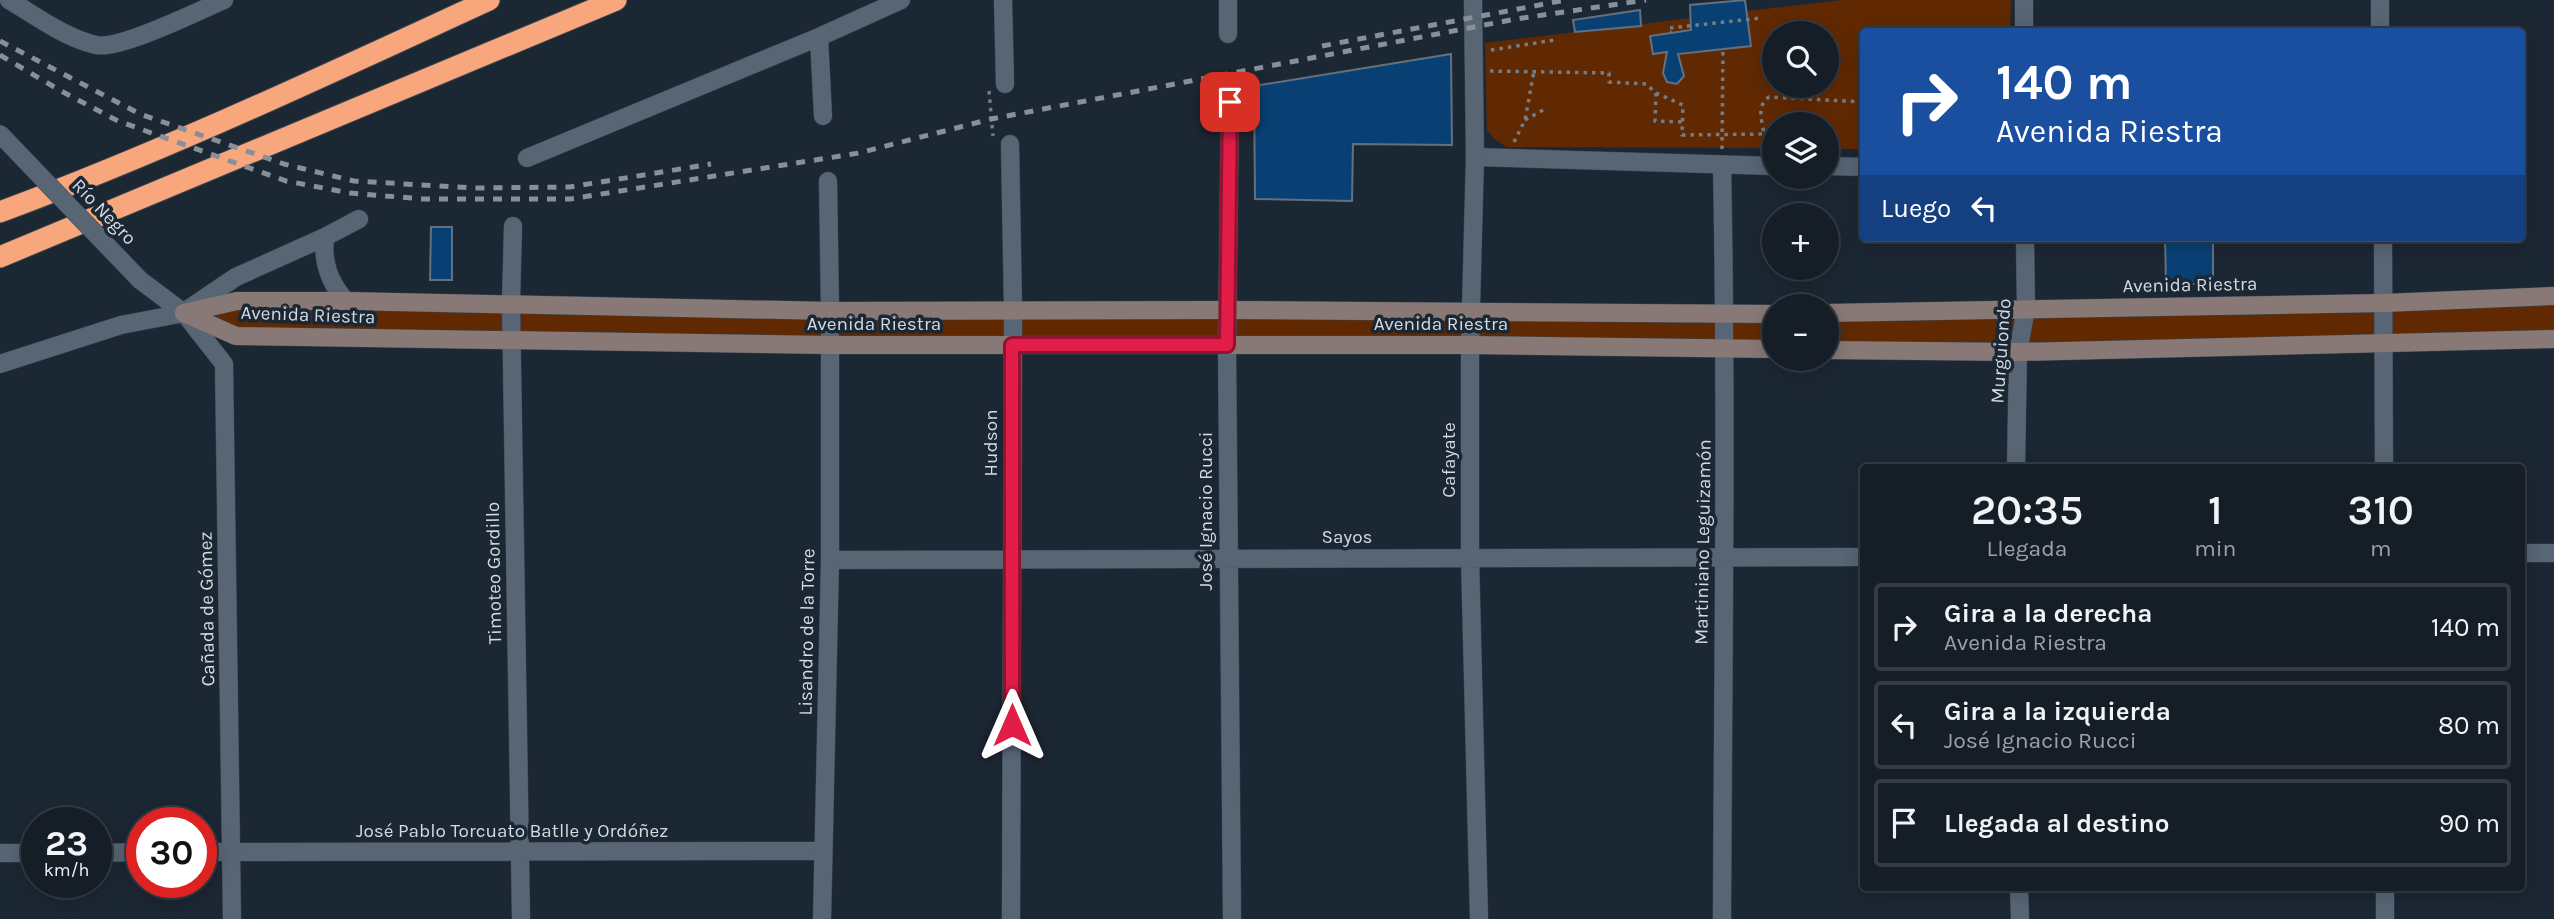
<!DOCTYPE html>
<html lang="es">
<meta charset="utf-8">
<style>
:root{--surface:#151d27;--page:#1e262f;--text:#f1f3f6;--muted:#9da2a7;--line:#343b44}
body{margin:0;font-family:Karla,sans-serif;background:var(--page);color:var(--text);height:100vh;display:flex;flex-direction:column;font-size:26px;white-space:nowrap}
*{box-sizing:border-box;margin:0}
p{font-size:23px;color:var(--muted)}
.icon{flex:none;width:38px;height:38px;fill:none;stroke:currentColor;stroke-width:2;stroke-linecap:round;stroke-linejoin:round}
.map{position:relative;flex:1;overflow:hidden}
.details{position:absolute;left:1860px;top:464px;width:665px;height:427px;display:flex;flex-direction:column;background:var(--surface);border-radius:7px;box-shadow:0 4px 18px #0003,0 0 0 2px var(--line)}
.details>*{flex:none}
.top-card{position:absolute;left:1860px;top:28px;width:665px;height:214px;border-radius:7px;box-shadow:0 4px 18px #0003,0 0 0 2px var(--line);background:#1a4fa0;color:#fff;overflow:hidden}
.controls{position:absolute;left:1762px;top:21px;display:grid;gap:14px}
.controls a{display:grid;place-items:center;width:77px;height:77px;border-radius:50%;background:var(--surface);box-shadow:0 4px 18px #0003,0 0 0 2px var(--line);font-size:35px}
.speed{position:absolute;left:21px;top:807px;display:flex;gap:14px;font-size:35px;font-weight:700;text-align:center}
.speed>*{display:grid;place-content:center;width:91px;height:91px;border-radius:50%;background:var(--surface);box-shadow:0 4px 18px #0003,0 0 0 2px var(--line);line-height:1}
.speed small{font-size:18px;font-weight:400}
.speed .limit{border:10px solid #d22;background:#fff;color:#111}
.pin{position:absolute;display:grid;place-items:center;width:60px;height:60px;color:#fff;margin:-30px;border-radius:14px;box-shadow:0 4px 10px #0006}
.me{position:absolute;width:77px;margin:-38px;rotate:0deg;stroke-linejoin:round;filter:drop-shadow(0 0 5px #0008)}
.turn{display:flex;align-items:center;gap:24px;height:147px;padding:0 21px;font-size:32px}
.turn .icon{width:91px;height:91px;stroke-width:2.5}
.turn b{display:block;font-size:49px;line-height:60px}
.then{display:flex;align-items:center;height:66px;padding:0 21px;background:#0003;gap:14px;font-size:26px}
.eta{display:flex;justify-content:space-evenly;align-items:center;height:119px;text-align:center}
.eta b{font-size:42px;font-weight:600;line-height:49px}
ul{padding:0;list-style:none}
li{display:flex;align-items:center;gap:21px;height:88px;margin:0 14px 10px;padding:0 7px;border:4px solid var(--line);border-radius:7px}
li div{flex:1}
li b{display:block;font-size:26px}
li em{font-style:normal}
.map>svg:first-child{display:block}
.green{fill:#612902;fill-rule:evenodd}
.building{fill:#094074;stroke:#63707f;stroke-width:2}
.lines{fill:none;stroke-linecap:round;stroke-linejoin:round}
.minor-casing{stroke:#3b454f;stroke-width:19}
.tertiary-casing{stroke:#3b454f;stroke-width:19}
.secondary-casing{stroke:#3b454f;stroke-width:19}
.motorway-casing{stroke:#3b454f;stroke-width:23}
.path{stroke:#737c87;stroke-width:3.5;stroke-dasharray:3.5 5;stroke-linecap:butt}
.minor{stroke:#586575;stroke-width:18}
.tertiary{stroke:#586575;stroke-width:18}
.secondary{stroke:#887977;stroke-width:18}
.motorway{stroke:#f8a77d;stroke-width:21}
.rail{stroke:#868f9a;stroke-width:5;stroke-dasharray:9 9;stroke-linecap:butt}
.tertiary-bridge-casing{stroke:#3b454f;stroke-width:19;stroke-linecap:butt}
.tertiary-bridge{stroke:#586575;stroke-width:18}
.route-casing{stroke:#92132f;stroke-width:18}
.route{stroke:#e11d48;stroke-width:12}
.labels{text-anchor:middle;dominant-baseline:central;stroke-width:7;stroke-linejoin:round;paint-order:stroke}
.street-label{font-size:19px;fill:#d3dae3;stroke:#1c2734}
</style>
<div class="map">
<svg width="2554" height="919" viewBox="0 0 2554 919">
<rect width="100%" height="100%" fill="#1c2734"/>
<path class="green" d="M1841,0H2011L2010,31L1864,32V149H1827V124H1774V148L1507,147L1494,139L1487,130L1485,43ZM1774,33H1827V86H1774Z
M2554,296V339L1827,350V313Z
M237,301L1774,314V349L236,336L184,313Z"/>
<path class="building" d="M1745,0L1751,46L1678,54L1684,76L1677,84L1667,82L1663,73L1667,52L1653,54L1650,36L1670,33L1671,31V33L1691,30L1690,5Z
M1640,10L1641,26L1575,32L1573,20Z
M1451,54L1452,145L1353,144L1352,201L1255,199L1254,86Z
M431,227H452V280H430Z
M2165,238H2213V284H2166Z"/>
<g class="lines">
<defs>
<path id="minor" d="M9,0C36,16 65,38 96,45C120,50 198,11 224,0
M1003,0L1005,84
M1228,0V34
M2380,0V32
M819,37L823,116
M1230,102L1227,345L1232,919
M1010,144L1013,309L1011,919
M1475,157L1774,166
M527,158L819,37L901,0
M1722,165C1727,416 1723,668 1722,919
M1827,166L1864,167
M828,181L830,311
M513,226L511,303L521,919
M325,237C322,262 329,282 346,301
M2383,238L2384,467
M184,312L236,277L325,237L359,219
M1470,345V557L1479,919
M2522,553H2554
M830,560L1864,557
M201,852L822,851
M0,853H37
M96,853L142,852
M2385,887V919"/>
<path id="tertiary" d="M2024,0V32
M140,280L184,313L224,364L232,919
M1470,345L1475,157L1473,0
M0,364L121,325L184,313
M2016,467L2018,352L2026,309L2025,238
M2019,887L2020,919
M822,919L830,560V311"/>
<path id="secondary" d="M184,313L236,336L830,345H1470L1774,349
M184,313L237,301H346L830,311L1227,310L1774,314
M1827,313L2384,303L2554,296
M1827,350L2018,352L2554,339"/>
<path id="motorway" d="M0,212C167,150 328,74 489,0
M0,257L616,0"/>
</defs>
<use href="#minor" class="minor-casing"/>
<use href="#tertiary" class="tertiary-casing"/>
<use href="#secondary" class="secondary-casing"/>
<use href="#motorway" class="motorway-casing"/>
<path class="path" d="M1670,28L1761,18
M1491,50L1555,40
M1490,71L1609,73V82L1646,84L1656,93L1683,105L1682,135L1764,134C1762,120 1756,106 1769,97L1864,102
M989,91L993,136
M1656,93L1655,121L1682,122
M1525,120L1545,109
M1514,142L1525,120L1534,71
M1722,149L1723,49"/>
<use href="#minor" class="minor"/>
<use href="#tertiary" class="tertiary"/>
<use href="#secondary" class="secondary"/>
<use href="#motorway" class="motorway"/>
<path class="rail" d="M0,41L140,114L284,164L354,181L474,188L570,187L711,164
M1322,46L1566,0
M0,55L61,91L118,121L286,181L350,193L423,199H570L859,153L991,119L1516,19L1646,0"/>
<defs>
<path id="tertiary-bridge" d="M0,134L140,280"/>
</defs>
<use href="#tertiary-bridge" class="tertiary-bridge-casing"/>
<use href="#tertiary-bridge" class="tertiary-bridge"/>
</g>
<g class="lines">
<defs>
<path id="route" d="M1012,725V345H1227L1230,102"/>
</defs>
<use href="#route" class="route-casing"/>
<use href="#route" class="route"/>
</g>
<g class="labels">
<g class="street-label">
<text transform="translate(104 212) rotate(46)">Río Negro</text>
<text transform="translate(2190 285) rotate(-1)">Avenida Riestra</text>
<text transform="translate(308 315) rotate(2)">Avenida Riestra</text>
<text x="874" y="324">Avenida Riestra</text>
<text x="1441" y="324">Avenida Riestra</text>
<text transform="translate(2001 351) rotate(-86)">Murguiondo</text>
<text transform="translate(991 443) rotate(-90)">Hudson</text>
<text transform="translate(1449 460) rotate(-90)">Cafayate</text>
<text transform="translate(1206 511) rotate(-90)">José Ignacio Rucci</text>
<text x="1347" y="537">Sayos</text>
<text transform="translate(1703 542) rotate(-89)">Martiniano Leguizamón</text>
<text transform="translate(494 573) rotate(-91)">Timoteo Gordillo</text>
<text transform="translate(207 609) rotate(-91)">Cañada de Gómez</text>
<text transform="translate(807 632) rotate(-89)">Lisandro de la Torre</text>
<text x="512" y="831">José Pablo Torcuato Batlle y Ordóñez</text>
</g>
</g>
</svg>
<div class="controls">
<a><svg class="icon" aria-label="search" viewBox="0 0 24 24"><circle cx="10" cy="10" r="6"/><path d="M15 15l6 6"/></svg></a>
<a><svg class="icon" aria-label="layers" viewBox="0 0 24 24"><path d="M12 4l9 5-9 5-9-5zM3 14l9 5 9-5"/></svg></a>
<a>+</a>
<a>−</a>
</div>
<div class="speed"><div>23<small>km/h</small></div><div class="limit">30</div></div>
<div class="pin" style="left:1230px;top:102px;background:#d93025"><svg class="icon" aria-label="arrive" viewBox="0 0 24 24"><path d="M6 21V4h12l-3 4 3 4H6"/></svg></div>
<svg class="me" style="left:1012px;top:725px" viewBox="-20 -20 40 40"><path d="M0-17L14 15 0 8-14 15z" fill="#e11d48" stroke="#fff" stroke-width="4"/></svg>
<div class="top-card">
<div class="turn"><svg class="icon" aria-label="right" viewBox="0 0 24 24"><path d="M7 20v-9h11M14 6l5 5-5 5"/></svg><div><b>140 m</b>Avenida Riestra</div></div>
<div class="then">Luego<svg class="icon" aria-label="left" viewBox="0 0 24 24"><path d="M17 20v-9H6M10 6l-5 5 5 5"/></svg></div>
</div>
<section class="details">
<div class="eta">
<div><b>20:35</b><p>Llegada</p></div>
<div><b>1</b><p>min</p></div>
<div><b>310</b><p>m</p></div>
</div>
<ul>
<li><svg class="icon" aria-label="right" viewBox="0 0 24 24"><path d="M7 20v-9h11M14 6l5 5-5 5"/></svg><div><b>Gira a la derecha</b><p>Avenida Riestra</p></div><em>140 m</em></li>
<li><svg class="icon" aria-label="left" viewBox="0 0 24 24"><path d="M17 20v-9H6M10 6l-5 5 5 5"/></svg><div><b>Gira a la izquierda</b><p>José Ignacio Rucci</p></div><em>80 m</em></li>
<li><svg class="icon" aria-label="arrive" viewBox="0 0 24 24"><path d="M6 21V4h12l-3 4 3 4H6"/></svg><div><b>Llegada al destino</b></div><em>90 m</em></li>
</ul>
</section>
</div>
